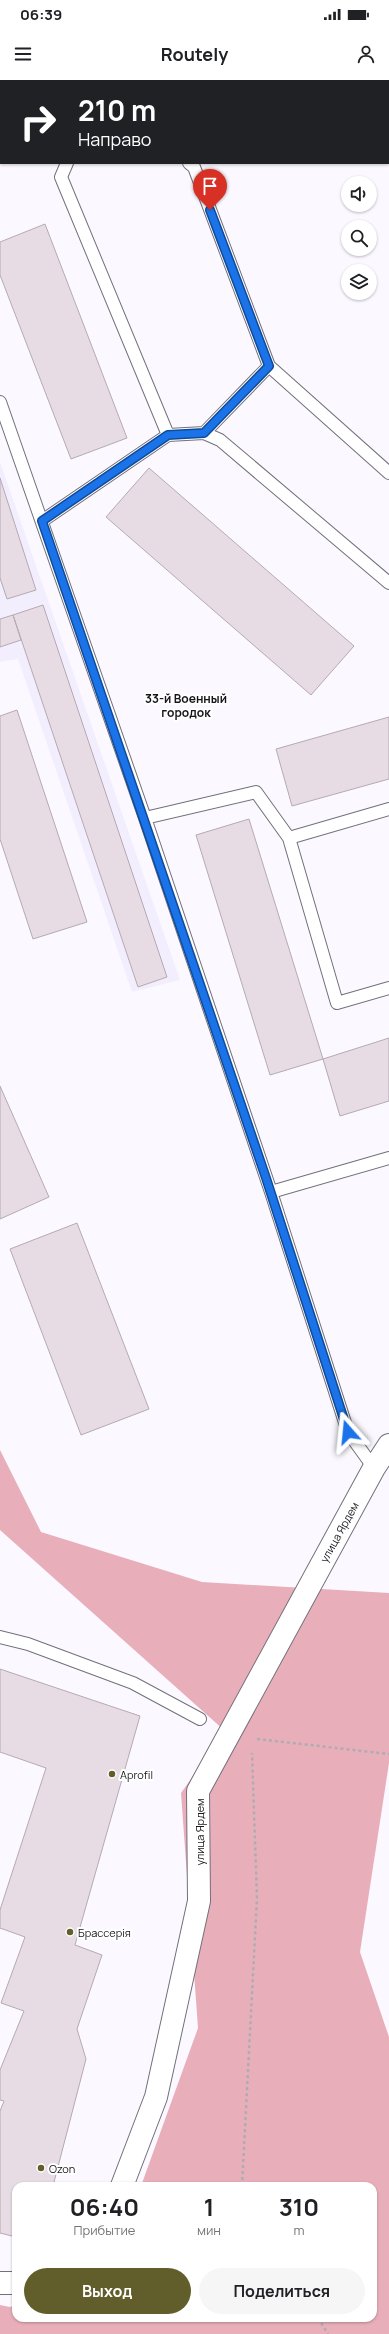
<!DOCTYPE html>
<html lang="ru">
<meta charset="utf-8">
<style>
:root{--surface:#fff;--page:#f6f6f6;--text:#202124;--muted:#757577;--accent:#625e2b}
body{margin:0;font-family:Manrope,sans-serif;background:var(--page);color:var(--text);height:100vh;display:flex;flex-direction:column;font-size:15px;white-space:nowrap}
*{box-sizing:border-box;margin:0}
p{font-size:13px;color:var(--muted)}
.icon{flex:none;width:22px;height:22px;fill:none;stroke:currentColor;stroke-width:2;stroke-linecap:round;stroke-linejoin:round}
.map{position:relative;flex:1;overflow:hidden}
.side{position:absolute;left:12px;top:2102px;width:365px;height:140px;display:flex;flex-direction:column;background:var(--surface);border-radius:12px;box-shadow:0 1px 3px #0004}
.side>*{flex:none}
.guide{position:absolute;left:0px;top:0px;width:389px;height:84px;box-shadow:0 1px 3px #0004;background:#202124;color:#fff;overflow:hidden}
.controls{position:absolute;left:341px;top:96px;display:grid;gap:8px}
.controls a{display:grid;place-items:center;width:36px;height:36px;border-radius:50%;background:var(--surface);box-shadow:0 1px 3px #0004;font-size:20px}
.pin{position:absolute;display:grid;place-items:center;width:34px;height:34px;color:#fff;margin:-41px -17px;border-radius:50% 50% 50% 0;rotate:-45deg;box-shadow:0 0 4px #0007}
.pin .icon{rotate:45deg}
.me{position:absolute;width:44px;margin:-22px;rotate:342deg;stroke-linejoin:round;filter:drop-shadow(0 0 3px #0008)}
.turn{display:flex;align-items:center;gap:14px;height:84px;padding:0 12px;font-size:18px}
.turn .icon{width:52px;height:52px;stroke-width:2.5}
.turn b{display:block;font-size:28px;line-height:34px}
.eta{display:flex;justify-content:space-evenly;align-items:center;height:68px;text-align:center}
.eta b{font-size:24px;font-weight:700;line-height:28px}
.primary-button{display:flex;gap:8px;margin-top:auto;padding:8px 12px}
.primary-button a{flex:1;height:46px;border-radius:24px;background:var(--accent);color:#fff;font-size:16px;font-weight:700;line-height:46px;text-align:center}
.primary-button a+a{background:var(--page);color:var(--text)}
.status{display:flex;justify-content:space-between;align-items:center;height:28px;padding:0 20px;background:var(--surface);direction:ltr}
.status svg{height:11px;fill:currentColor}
header{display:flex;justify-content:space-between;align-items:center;height:52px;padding:0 12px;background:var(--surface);font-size:18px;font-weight:700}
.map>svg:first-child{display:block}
.built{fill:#f2eefe}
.forest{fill:#e8afba}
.building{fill:#e7dbe4;stroke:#b5aab3}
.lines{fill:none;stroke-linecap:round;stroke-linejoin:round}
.lane-casing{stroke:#73707b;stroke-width:14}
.street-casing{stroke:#73707b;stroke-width:24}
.path{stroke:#aeacb2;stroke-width:2.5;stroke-dasharray:3 3;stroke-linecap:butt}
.lane{stroke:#fff;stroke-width:12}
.street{stroke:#fff;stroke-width:22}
.route-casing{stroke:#114b97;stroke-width:10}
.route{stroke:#1a73e8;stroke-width:7}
.poi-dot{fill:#625e2b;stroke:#fff;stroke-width:1.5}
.labels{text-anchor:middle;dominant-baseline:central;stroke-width:4;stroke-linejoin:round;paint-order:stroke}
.street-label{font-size:11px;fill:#17161b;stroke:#fff}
.poi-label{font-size:11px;fill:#17161b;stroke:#fff;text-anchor:start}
.neighbourhood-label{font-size:12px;font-weight:bold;fill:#17161b;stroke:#fff}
</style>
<div class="status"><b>06:39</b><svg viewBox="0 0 49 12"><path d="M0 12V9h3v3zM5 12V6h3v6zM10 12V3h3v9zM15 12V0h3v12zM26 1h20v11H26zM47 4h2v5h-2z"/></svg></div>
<header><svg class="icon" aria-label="menu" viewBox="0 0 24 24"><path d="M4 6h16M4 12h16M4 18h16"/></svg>Routely<svg class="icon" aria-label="person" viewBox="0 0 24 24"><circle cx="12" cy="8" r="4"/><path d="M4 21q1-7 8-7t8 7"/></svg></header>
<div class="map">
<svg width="389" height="2254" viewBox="0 0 389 2254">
<rect width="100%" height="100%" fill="#fbf9ff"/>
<path class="built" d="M0,382L180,900L132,912L18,579L0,582Z"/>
<path class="forest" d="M0,1370L41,1452L202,1502L389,1513V1683L360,1872L389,1957V2254H0V2225L10,2227L16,2224V2238H373V2106H141L198,1948L181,1713L225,1651L0,1450Z"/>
<path class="building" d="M194,0H292L293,1H195Z
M45,144L127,358L71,379L0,195V162Z
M149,388L354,566L311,615L106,437Z
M0,398L36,510L7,519L0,498Z
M43,525L167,897L138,907L13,535Z
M13,535L21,560L0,567V539Z
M17,630L87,842L33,859L0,759V636Z
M389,637V699L292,726L276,669Z
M249,739L323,979L270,995L196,755Z
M389,958V1021L340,1036L323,979Z
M0,1006L49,1117L0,1139Z
M77,1143L149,1329L81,1355L10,1169Z
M0,1589L140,1636L75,1865L102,1875L77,1949L86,1979L53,2106H16V2157L0,2153V2031L4,2021L0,2020V1990L24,1931L1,1923L25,1857L0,1848V1830L46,1688L0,1672Z"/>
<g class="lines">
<defs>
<path id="lane" d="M189,83L194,87L269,286L204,353
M269,286L389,393
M0,322L145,738L271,1112L348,1352L374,1388
M168,355L204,353L220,360L389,503
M42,441L168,355L61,97L67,83
M145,738L256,712L289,758L337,923L389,908
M289,758L389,729
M271,1112L389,1078
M0,1557L28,1564L133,1603L200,1639"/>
<path id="street" d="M122,2106L156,2017L199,1821L198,1711L374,1388L389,1365
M0,2203H16"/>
</defs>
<use href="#lane" class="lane-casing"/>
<use href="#street" class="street-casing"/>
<path class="path" d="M257,1659L389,1674
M242,2106L257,1818L252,1673
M318,2238L328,2254"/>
<use href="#lane" class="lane"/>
<use href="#street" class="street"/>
</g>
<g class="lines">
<defs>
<path id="route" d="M210,130L269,286L204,353L168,355L42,441L266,1098L348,1352"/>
</defs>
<use href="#route" class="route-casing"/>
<use href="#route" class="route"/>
</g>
<g class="poi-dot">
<circle cx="112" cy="1694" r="4"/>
<circle cx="70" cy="1852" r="4"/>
<circle cx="41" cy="2088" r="4"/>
</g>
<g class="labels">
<g class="street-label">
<text transform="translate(339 1452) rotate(-61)">улица Ярдем</text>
<text transform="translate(199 1752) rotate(-90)">улица Ярдем</text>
</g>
<g class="poi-label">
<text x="120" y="1694">Aprofil</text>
<text x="78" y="1852">Брассерiя</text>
<text x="49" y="2088">Ozon</text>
</g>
<g class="neighbourhood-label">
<text x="186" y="618">33-й Военный<tspan x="186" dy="14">городок</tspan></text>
</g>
</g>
</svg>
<div class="controls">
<a><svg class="icon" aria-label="sound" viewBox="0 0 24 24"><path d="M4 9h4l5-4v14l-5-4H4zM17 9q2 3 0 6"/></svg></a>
<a><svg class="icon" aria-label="search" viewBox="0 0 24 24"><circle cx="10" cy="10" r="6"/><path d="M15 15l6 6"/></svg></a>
<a><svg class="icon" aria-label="layers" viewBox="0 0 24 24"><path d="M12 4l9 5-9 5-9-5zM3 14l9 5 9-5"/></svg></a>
</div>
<div class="pin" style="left:210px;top:130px;background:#d93025"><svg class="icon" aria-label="arrive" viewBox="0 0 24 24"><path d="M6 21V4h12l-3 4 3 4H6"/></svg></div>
<svg class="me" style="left:348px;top:1352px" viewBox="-20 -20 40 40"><path d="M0-17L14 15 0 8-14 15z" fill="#1a73e8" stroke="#fff" stroke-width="4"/></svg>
<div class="guide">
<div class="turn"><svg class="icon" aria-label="right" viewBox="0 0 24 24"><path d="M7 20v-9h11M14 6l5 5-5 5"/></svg><div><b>210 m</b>Направо</div></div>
</div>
<section class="side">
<div class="eta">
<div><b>06:40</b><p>Прибытие</p></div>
<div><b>1</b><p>мин</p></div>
<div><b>310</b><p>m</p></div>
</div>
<div class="primary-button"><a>Выход</a><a>Поделиться</a></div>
</section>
</div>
